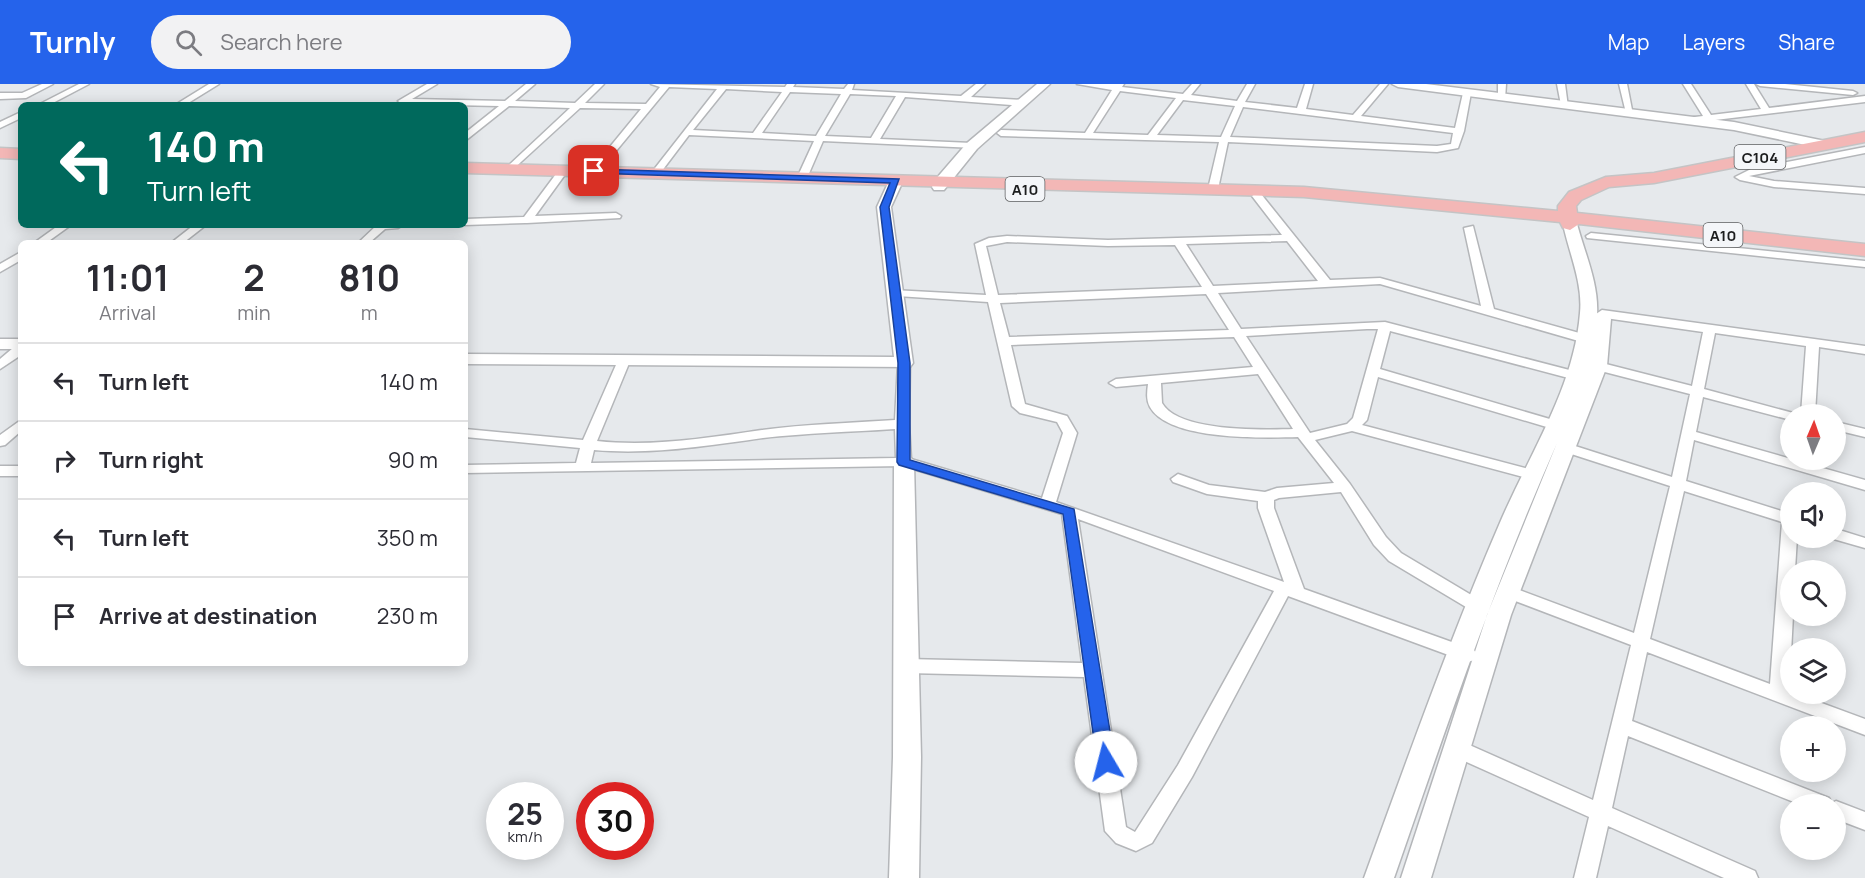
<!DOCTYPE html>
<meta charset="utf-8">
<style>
:root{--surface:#fff;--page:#f2f2f3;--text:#2b2b33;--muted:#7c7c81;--line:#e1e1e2;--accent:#2563eb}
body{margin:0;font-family:Manrope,sans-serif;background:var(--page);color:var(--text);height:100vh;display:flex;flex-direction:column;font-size:22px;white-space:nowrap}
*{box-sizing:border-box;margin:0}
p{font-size:20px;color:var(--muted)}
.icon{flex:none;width:33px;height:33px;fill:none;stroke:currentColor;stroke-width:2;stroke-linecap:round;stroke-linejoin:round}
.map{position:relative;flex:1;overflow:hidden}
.details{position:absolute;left:18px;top:156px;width:450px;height:426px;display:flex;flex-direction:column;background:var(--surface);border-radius:9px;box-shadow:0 3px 15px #0003}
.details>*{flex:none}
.guide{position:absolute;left:18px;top:18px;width:450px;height:126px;border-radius:9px;box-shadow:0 3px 15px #0003;background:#00695c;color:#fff;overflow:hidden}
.needle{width:39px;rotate:2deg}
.tools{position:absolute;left:1780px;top:320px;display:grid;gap:12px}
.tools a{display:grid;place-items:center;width:66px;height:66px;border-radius:50%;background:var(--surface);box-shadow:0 3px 15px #0003;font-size:30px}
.speed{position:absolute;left:486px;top:698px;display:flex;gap:12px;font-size:30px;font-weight:700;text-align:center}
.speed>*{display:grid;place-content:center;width:78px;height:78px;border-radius:50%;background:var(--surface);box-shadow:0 3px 15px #0003;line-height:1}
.speed small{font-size:15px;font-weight:400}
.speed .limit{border:9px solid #d22;background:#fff;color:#111}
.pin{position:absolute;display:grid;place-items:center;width:51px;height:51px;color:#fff;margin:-26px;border-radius:12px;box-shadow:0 3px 9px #0006}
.me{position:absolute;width:66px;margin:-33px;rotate:352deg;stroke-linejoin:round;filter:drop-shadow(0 0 4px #0008)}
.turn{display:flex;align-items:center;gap:21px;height:126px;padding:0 30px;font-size:27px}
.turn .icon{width:78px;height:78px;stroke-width:2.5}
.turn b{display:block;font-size:42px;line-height:51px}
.eta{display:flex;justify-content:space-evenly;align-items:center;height:102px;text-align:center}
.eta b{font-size:36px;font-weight:700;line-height:42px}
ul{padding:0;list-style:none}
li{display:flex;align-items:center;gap:18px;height:78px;padding:0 30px;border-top:2px solid var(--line)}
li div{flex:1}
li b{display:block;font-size:22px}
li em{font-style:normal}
header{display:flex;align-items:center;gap:36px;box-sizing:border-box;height:84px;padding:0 30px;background:var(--accent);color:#fff}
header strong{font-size:28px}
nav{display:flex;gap:33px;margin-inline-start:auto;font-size:21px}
.search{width:420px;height:54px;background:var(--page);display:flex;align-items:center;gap:15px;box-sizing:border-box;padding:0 21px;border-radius:33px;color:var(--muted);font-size:22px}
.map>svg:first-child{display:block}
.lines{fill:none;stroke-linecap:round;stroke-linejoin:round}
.street-casing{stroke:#b4b6b9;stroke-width:3}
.secondary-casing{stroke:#b4b6b9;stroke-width:3}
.highway-casing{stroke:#c4c4c5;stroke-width:3}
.street{fill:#fff;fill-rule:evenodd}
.secondary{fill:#fff;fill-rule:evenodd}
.highway{fill:#f3b7b6;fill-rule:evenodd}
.route{fill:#2563eb;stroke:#184099;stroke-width:1.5}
.labels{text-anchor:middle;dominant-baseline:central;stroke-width:4.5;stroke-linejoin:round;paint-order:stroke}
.shield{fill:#f4f6f9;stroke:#5e5f60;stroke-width:1.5}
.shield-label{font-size:15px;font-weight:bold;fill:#1d1e1f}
</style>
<header>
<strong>Turnly</strong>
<div class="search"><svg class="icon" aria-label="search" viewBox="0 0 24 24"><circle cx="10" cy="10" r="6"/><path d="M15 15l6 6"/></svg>Search here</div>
<nav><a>Map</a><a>Layers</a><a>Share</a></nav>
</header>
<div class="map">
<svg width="1865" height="794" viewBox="0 0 1865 794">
<rect width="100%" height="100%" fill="#e6e9ec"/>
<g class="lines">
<defs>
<path id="street" d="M42,0H53L26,14L0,15V9H22Z
M79,0H89L49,21H38Z
M209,0H219L185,21H175Z
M427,0H437L412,15L505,17L526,0H535L515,17L575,19L595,0H604L585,19L646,20L660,3L651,0L785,3L787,0H795L793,3L844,5L848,0H854L852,6L961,12L976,0H985L971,13L1023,16L1027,19L1023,22L905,13L880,55L972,59L975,60V64L823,57L807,94L802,97L797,94L814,57L689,51L658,92L655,93L650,90L652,88L717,5L669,3L597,90L594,91L589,88L591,86L641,25L580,24L510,88L505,85L507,83L570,24L509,22L465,57V49L499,22L402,20L398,17ZM726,5L782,8L753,49L693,46ZM790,8L841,10L816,52L762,49ZM850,10L896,12L871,54L825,52Z
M1077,0H1124L1122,3L1183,10L1192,0H1200L1191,11L1237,17L1247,0H1255L1245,18L1297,24L1305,0H1313L1306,25L1353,31L1380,0H1388L1361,32L1455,44L1463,9L1467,7L1471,9L1464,47L1458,64L1437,68L1228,58L1218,105L1213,108L1208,105L1219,58L1001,52L997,49L1001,46L1085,49L1112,6ZM1120,7L1176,14L1148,51L1093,49ZM1183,16L1235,22L1221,53L1157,51ZM1243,23L1453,49L1451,60L1437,62L1230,53Z
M1498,0H1506L1505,15L1498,13Z
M1557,0H1565L1568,23L1561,21Z
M1619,0H1627L1633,31L1626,29Z
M1683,0H1691L1711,31L1761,25L1746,0H1754L1769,24L1865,12V18L1690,39L1687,38V34L1703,32Z
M1756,0H1785L1853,7L1857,9L1853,11L1760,2Z
M21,28V34L0,44V38Z
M1865,63V69L1749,92L1774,97L1865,104V110L1774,103L1740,96L1735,93L1751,85Z
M559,89L564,92L535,132L616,129L621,132L620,134L527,139H525L465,141H464L465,135L524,133L556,90Z
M1257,109L1261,110L1330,196L1380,194L1481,222L1464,144L1473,142L1494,225L1590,252L1592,255L1586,259L1582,258L1380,200L1218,209L1241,245L1385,238L1581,289L1583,292L1576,296L1390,247L1380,285L1560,338L1562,341L1555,345L1550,344L1378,293L1367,336L1362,341L1536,387L1538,390L1531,395L1352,347L1315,356L1350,400L1386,453L1401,469L1483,518L1486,522L1483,526H1471L1389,477L1374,461L1341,408L1279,414L1274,416V424L1304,505L1474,566L1477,571L1474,576L1468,578L1462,576L1288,512L1192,693L1152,759L1136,767L1116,759L1105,747L1084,593L906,589L900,587L897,582L900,577L906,575L1082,579L1062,430L903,382L465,389V381L576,379L580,364L465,353V345L583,356L619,274H629L630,277L597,357C652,363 706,354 762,346C806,340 851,339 895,336L898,279L904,275L910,279L909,340L911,375L1042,414L1063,349L1057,338L1020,329L1012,322L988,218L897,212L891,208L893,206L986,211L975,160L989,154L1007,152L1108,156L1282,151L1252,112ZM1287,157L1318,197L1213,202L1186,160ZM1007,158L1108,162L1175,161L1202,203L998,211L986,162ZM1206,210L1229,246L1009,253L1000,219ZM1367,245H1378L1353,334L1347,340L1310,349L1246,252ZM1234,253L1253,283L1116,295L1109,299L1116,303L1148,300C1147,308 1146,316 1150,323C1169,357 1264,354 1298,353L1334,399L1277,404L1265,408L1209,401L1178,390L1171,395L1173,398L1207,410L1258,417V424L1284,498L1056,418L1077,349L1067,332L1025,320L1011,261ZM1258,290L1293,345C1264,346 1178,348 1162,319L1161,299ZM895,345L896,374L591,379L594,366C651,371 706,362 763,354C806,349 851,348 895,345ZM1078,435L1274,507L1178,681L1135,748L1126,743Z
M59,141H71L46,159H34Z
M194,141H206L183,159H171Z
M377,141H403L398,144L385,145L369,159H358Z
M1591,149L1865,177V183L1587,154L1586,152Z
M21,168V176L0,188V180Z
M1602,226L1865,262V270L1819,263L1815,330H1801L1806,262L1715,249L1704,305L1797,330H1791V336L1703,313L1696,348L1865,396V406L1694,356L1686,397L1791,430V453H1797L1795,486H1791L1793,531L1789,607L1865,635V651L1647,568L1632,637L1829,714L1832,719L1836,717L1865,728V746L1836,735V720H1799L1628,652L1612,724L1755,787L1758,794H1724L1608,742L1596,794H1574L1589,733L1451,671L1448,665L1451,659L1458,657L1465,659L1593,716L1631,561L1502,512L1500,508L1502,504H1514L1634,549L1670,402L1562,367L1560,364L1567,360L1572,361L1672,393L1690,310L1593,285L1591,282L1598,278L1692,302L1703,248L1598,233L1596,230ZM1684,407L1782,438L1770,600L1650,555Z
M13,264H21V271L0,285V275Z
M21,336V347L5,361L0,362V351Z
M1836,338L1865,345V353L1836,346Z
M0,382H21V392H0Z
M1836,445L1865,454V464L1830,454L1836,453Z"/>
<path id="secondary" d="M1037,0H1050L977,65L944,106H934L932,103L935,96L967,59Z
M1392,0H1426L1734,38L1825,57L1831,61L1825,65L1734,46L1398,3Z
M896,93L903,97L891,123L913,279L910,283L465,280V270L894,273L877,123L889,97Z
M1570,136L1577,140C1585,170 1599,200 1597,231H1608L1611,235L1607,282L1511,531L1431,794H1401L1487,531L1557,359C1494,501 1445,647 1394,794H1364C1407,676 1449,557 1499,441C1528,372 1574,305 1580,229C1583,199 1569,169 1563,140Z
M0,255H21V265H0Z
M904,372L911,374L914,378L921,673L919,794H889L893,673L894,378L897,374Z"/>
<path id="highway" d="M1865,48V58L1654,99L1609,103L1581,116L1576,122L1577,129L1865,160V172L1579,140L1570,146L1563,144L1560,138L1304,113L465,89V79L1304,103L1558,127V122L1569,108L1606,93L1654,89Z
M0,64L21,65V75L0,74Z"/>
</defs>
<use href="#street" class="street-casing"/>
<use href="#secondary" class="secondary-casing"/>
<use href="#highway" class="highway-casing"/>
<use href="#street" class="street"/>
<use href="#secondary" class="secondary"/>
<use href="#highway" class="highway"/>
</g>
<path class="route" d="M594,85L899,95L889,123L910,279V376L1074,425L1115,678L1112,683L1106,685L1100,683L1097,678L1063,430L899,381L897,378L898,279L880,123L890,99L591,89L589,87Z"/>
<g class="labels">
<g class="shield">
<rect x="1734.5" y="61" width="51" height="24" rx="4.5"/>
<rect x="1005.5" y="93" width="39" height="24" rx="4.5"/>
<rect x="1703.5" y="139" width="39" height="24" rx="4.5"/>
</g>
<g class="shield-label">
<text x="1760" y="73">C104</text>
<text x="1025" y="105">A10</text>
<text x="1723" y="151">A10</text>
</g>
</g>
</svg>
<div class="tools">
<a><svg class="needle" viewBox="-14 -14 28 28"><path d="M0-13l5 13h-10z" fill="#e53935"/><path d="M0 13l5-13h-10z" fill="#7c7c81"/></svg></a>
<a><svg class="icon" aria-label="sound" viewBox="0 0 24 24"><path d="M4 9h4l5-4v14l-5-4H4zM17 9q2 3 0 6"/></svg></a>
<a><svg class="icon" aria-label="search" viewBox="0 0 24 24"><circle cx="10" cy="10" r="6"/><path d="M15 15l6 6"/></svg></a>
<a><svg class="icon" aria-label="layers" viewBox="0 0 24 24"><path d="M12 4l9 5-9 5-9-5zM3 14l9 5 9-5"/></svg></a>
<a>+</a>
<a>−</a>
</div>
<div class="speed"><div>25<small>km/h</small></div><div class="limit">30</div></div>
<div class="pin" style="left:594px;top:87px;background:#d93025"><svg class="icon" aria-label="arrive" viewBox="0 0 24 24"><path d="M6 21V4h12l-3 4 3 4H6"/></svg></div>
<svg class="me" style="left:1106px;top:678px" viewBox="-20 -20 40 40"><circle r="19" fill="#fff"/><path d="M0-13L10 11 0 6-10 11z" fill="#2563eb"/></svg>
<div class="guide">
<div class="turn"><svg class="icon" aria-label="left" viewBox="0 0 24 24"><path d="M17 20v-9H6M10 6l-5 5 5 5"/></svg><div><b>140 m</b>Turn left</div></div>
</div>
<section class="details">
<div class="eta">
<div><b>11:01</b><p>Arrival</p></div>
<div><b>2</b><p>min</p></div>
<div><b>810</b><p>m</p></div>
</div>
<ul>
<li><svg class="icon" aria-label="left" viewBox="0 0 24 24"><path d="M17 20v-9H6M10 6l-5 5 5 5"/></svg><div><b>Turn left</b></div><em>140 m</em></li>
<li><svg class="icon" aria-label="right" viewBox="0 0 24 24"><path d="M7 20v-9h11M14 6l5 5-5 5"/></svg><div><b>Turn right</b></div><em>90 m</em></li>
<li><svg class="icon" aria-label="left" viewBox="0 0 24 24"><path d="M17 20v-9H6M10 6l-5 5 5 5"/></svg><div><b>Turn left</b></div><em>350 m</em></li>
<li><svg class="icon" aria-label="arrive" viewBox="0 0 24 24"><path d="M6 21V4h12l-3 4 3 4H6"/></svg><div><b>Arrive at destination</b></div><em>230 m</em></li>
</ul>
</section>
</div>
